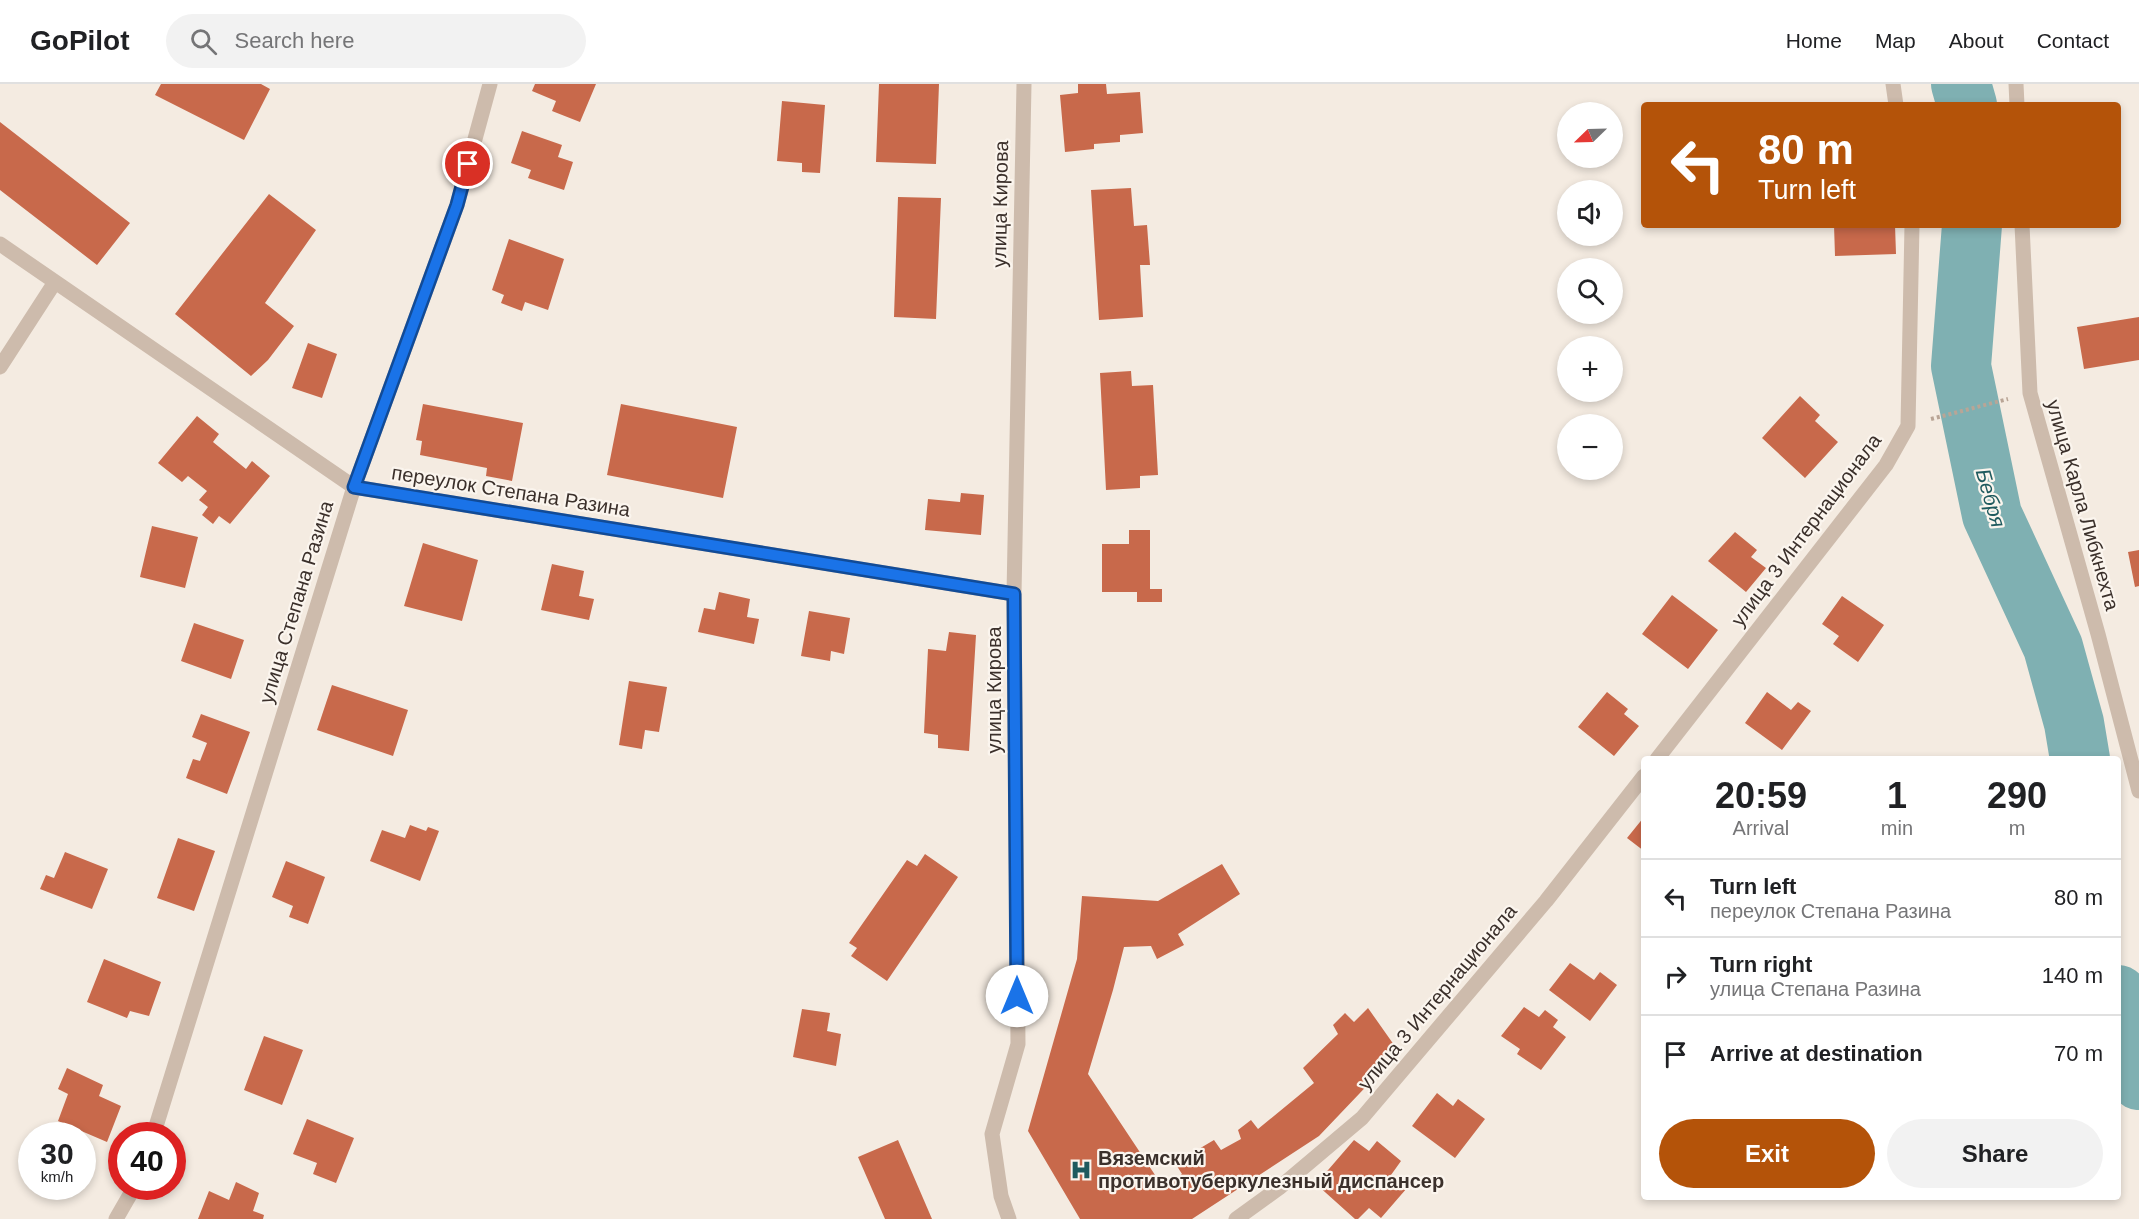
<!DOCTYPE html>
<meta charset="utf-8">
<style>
:root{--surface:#fff;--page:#f2f2f2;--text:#202124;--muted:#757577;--line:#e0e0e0;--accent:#b45309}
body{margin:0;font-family:Arial,sans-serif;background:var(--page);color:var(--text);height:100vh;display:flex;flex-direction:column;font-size:22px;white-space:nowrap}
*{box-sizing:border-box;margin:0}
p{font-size:20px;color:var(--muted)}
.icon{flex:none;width:33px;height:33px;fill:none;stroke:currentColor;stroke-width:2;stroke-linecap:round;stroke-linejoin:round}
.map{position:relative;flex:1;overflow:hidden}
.details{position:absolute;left:1641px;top:672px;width:480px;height:444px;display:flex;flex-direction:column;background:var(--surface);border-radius:6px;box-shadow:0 3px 9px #0003}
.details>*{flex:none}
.top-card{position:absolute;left:1641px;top:18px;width:480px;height:126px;border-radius:6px;box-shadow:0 3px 9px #0003;background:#b45309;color:#fff;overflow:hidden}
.needle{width:39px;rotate:247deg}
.fabs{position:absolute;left:1557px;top:18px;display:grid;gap:12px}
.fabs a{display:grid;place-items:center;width:66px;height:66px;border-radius:50%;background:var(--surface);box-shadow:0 3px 9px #0003;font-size:30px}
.speed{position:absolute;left:18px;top:1038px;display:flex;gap:12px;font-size:30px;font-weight:700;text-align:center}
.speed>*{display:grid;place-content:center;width:78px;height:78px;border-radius:50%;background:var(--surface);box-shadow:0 3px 9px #0003;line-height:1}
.speed small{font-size:15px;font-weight:400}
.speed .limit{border:9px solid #d22;background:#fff;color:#111}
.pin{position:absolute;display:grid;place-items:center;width:51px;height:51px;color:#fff;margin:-26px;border:3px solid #fff;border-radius:50%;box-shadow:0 2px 6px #0007}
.me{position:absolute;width:66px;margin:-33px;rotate:0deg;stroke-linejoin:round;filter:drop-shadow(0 0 4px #0008)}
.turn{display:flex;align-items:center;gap:21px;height:126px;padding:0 18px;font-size:27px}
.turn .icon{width:78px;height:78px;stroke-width:2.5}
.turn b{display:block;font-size:42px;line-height:51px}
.eta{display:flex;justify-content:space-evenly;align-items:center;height:102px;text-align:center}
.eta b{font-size:36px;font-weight:700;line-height:42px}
.primary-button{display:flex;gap:12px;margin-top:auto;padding:12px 18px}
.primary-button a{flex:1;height:69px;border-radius:36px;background:var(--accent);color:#fff;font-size:24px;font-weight:700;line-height:69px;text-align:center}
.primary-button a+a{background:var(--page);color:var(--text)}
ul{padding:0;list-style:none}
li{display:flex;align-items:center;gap:18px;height:78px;padding:0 18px;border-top:2px solid var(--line)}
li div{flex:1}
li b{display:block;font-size:22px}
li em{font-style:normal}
header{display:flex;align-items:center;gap:36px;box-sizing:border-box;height:84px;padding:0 30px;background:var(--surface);border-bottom:2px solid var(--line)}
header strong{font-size:28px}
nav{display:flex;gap:33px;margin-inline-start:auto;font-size:21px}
.search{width:420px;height:54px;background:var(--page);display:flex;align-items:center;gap:15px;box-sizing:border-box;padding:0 21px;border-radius:33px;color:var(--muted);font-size:22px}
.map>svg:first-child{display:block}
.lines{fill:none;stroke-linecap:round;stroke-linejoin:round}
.river{stroke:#7fb0b2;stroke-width:60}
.building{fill:#c8694b}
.path{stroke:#b9a596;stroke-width:4;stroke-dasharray:3 3;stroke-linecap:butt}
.minor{stroke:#cdbbac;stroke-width:15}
.route-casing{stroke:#114b97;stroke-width:15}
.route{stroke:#1a73e8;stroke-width:10}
.labels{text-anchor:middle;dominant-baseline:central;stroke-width:4.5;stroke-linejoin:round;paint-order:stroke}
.street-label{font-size:20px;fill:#3b302b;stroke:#fbf5ee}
.poi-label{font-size:20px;font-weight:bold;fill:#3b302b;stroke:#fbf5ee;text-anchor:start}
.water-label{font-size:21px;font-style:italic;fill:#1f5a5e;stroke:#fbf5ee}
</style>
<header>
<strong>GoPilot</strong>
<div class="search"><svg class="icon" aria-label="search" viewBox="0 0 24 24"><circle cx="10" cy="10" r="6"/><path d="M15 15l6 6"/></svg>Search here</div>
<nav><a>Home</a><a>Map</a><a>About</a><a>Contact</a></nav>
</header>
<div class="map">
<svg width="2139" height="1135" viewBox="0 0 2139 1135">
<rect width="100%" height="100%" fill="#f4ebe1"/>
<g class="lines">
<path class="river" d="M1961,0L1967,21
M1972,141L1961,282L1992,431L2053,563L2074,639L2080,675
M2118,911L2125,952L2139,996"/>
</g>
<path class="building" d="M161,0H261L270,5L244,56L155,11Z
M535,0H596L580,38L552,27L556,17L532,7Z
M879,0H939L936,80L876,78Z
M1078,0H1106L1107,10L1140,8L1143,49L1120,51V58L1094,60V65L1065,68L1060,11L1078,9Z
M782,17L825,21L820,89L802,88V79L777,77Z
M0,38L130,139L97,181L0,106Z
M522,47L562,61L558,73L573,78L564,106L528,94L531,86L511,79Z
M1131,104L1134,142L1147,141L1150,181H1140L1143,233L1099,236L1091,106Z
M269,110L316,146L265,219L294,242L268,276L251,292L175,230Z
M898,113L941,114L936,235L894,233Z
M1834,141H1895L1896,170L1835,172Z
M509,155L564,175L548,226L525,218L522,227L501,219L504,211L492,206Z
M2139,233V276L2084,285L2077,243Z
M308,259L337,270L322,314L292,304Z
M1131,287L1132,302L1153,301L1158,391L1140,392V404L1106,406L1100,289Z
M1800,312L1820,331L1815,337L1838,358L1805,394L1762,354Z
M423,320L523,339L512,397L486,392L487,384L420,371L422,357L416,356Z
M621,320L737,343L723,414L607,391Z
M197,332L219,350L213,358L246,385L252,377L270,392L230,440L219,432L213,440L202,431L208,423L199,416L207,407L188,392L182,398L158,379Z
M961,409L984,411L981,451L925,446L928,415L960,418Z
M152,442L198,453L185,504L140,493Z
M1129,446H1150V505H1162V518H1137V508H1102V460H1129Z
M1735,448L1757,466L1751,473L1766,484L1746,508L1708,477Z
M423,459L478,476L462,537L404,522Z
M2139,466V502L2135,503L2128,468Z
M552,480L584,487L579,512L594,515L589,536L541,526Z
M719,508L750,515L747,533L759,535L754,560L698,548L704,524L715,526Z
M1672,511L1718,546L1688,585L1642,550Z
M1842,512L1884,541L1858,578L1833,560L1839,552L1822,540Z
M809,527L850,534L844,570L831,567L830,577L801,572Z
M194,539L244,556L231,595L181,577Z
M949,548L976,551L969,667L938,664V651L924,649L928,565L946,567Z
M629,597L667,603L659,648L645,646L642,665L619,661Z
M332,601L408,626L393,672L317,646Z
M1607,608L1628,625L1624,630L1639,642L1614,672L1578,643Z
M1767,608L1791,626L1798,618L1811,627L1782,666L1745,639Z
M201,630L250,648L227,710L186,694L193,675L200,677L207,659L192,653Z
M1644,733V767L1627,754Z
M410,741L426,747L428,743L439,747L420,797L370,777L382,746L405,754Z
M178,754L215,767L194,827L157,814Z
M65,768L108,785L92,825L40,805L46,791L54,794Z
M925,770L958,793L887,897L851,872L857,864L849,859L907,776L917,782Z
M286,777L325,793L308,840L289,833L293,822L272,813Z
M1222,780L1240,810L1178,850L1184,861L1157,875L1151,862L1124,863L1113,906L1088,990L1163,1103L1182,1090L1175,1079L1214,1056L1221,1066L1241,1055L1238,1046L1251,1036L1258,1045L1314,999L1303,984L1338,950L1333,941L1345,929L1354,938L1368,924L1399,968L1319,1052L1192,1135H1080L1028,1047L1077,875L1082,812L1158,817Z
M104,875L161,898L149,932L130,927L127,934L87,918Z
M1570,879L1594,896L1600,888L1617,901L1590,937L1549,906Z
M1524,923L1539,933L1545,926L1558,936L1553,943L1566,953L1541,986L1517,970L1520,965L1501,952Z
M802,925L830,929L827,947L841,950L836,982L793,973Z
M264,952L303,966L282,1021L244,1006Z
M67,984L103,1001L99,1012L121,1022L107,1058L58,1037L68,1010L58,1005Z
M1437,1009L1453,1022L1458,1015L1485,1035L1455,1074L1412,1042Z
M307,1035L354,1054L336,1099L313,1090L317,1079L293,1070Z
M898,1056L932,1135H885L858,1073Z
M1354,1056L1369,1067L1377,1057L1401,1077L1391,1091L1407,1104L1381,1134L1369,1124L1358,1135H1355L1316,1100Z
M236,1098L259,1109L253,1127L264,1131L263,1135H198L209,1107L229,1116Z"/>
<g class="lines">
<path class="path" d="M1931,335L2008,315"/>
<path class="minor" d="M1893,0L1896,21
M2016,0L2017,21
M2022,141L2030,309L2098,550L2139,707
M0,160L354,403L1014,510
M0,283L55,198
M1657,675L1886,381L1908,342L1912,141
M153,1052L354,403L457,121L490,0
M116,1135L135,1102
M1009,1135L1001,1112L992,1050L1018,960L1014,510L1024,0
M1236,1135L1279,1104L1362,1034L1546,817L1644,692"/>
</g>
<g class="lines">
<defs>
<path id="route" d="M468,80L457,121L354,403L1014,510L1017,912"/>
</defs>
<use href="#route" class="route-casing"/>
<use href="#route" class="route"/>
</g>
<defs>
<symbol id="hospital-bare" viewBox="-9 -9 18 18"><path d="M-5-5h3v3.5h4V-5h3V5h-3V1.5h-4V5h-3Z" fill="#1f5a5e" stroke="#fbf5ee" stroke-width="2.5" paint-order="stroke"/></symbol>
</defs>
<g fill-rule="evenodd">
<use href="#hospital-bare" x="1066" y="1071" width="30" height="30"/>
</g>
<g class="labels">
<g class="street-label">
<text transform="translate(1000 120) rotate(-89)">улица Кирова</text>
<text transform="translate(511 407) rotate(9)">переулок Степана Разина</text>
<text transform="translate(2083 421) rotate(74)">улица Карла Либкнехта</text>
<text transform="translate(1806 446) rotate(-53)">улица 3 Интернационала</text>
<text transform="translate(296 518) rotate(-73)">улица Степана Разина</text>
<text transform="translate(994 606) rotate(-90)">улица Кирова</text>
<text transform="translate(1437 913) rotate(-50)">улица 3 Интернационала</text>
</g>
<g class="poi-label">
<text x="1098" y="1074">Вяземский<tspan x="1098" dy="23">противотуберкулезный диспансер</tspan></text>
</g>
<g class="water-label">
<text transform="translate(1991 414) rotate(74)">Бебря</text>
</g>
</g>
</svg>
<div class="fabs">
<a><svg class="needle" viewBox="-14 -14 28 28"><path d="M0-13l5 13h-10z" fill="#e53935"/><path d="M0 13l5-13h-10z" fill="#757577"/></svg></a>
<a><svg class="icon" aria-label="sound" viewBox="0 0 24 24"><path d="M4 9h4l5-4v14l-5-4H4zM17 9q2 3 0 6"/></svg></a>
<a><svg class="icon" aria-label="search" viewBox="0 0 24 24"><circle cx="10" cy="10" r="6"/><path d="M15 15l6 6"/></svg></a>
<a>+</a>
<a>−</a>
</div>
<div class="speed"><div>30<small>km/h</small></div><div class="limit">40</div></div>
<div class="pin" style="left:468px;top:80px;background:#d93025"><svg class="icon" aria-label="arrive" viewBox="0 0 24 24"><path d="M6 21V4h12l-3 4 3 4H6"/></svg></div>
<svg class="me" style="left:1017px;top:912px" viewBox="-20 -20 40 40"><circle r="19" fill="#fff"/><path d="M0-13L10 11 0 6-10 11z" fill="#1a73e8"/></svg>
<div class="top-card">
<div class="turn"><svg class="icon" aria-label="left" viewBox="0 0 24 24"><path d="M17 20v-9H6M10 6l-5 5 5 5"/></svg><div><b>80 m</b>Turn left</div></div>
</div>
<section class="details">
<div class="eta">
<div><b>20:59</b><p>Arrival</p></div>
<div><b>1</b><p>min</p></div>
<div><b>290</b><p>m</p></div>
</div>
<ul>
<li><svg class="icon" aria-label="left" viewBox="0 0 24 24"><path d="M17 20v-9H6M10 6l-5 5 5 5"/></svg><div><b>Turn left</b><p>переулок Степана Разина</p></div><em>80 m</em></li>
<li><svg class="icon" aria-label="right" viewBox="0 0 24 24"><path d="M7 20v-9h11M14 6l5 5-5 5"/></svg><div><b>Turn right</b><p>улица Степана Разина</p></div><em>140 m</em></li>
<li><svg class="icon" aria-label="arrive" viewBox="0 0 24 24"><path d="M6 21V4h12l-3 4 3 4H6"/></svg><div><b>Arrive at destination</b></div><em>70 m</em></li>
</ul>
<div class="primary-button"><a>Exit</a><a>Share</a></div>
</section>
</div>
